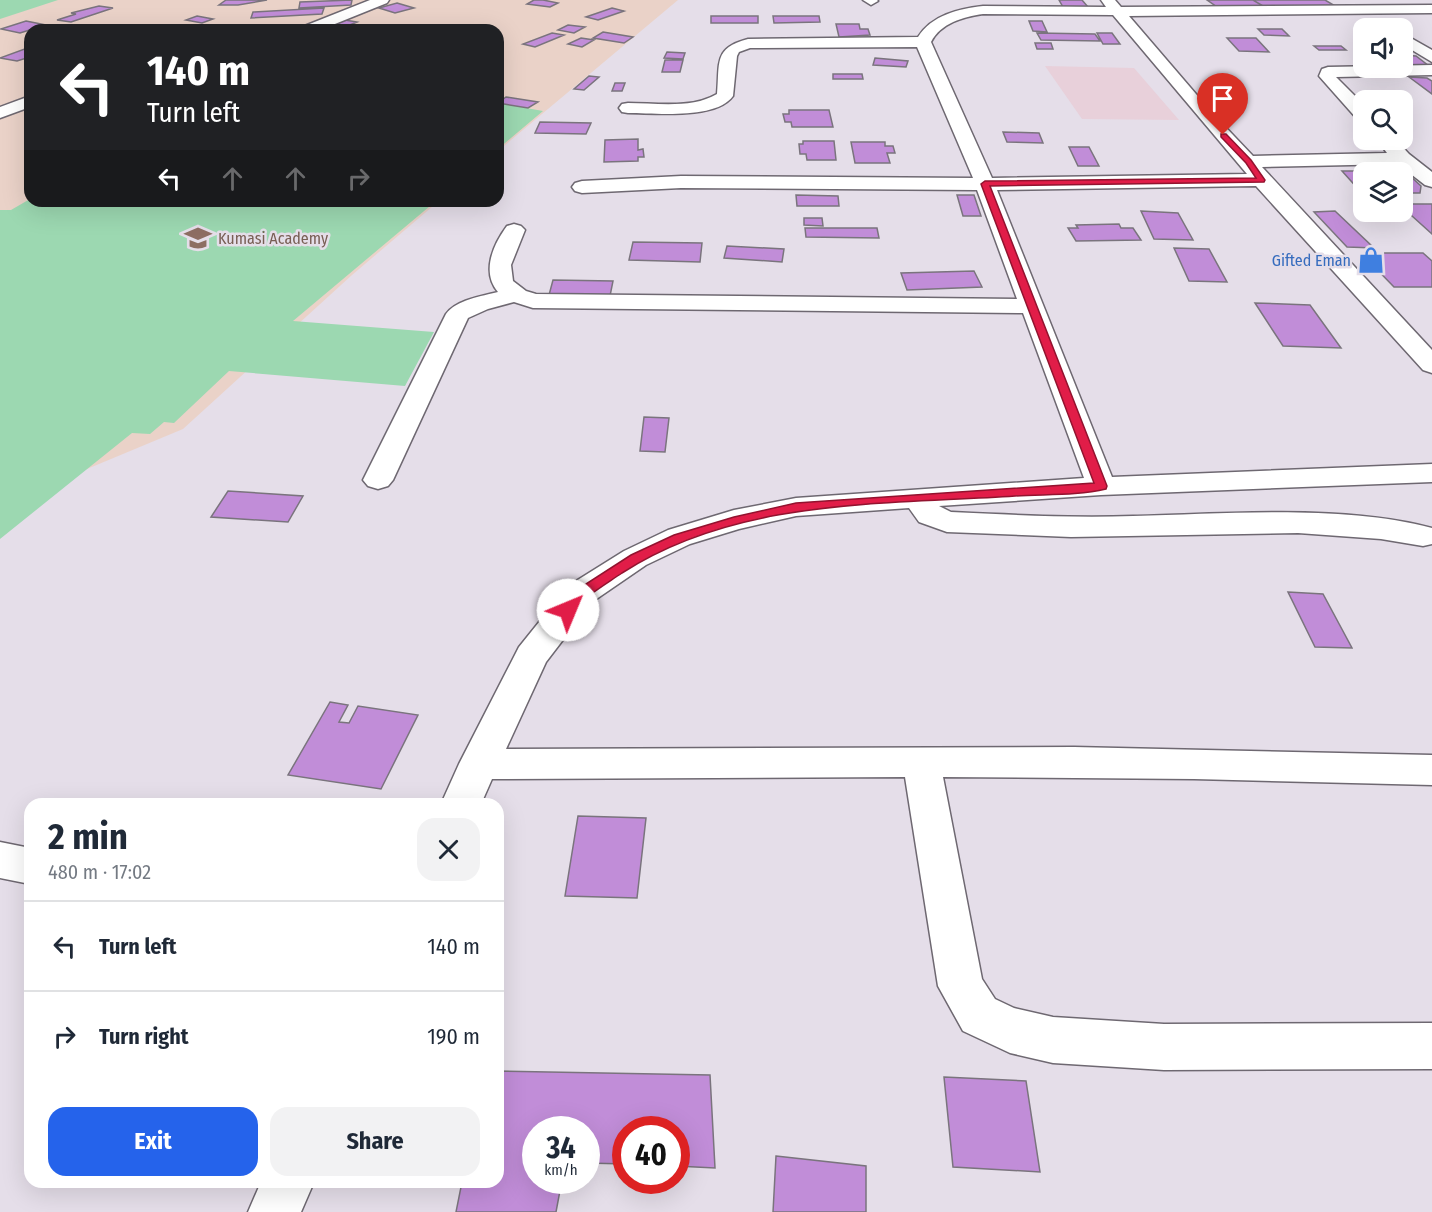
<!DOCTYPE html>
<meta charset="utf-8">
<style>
:root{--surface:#fff;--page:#f2f2f3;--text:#1f2937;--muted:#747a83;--line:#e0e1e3;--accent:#2563eb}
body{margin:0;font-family:"Fira Sans Condensed",sans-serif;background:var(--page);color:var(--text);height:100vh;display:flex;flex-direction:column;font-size:22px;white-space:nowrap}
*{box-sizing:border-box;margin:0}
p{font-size:20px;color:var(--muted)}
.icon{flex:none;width:33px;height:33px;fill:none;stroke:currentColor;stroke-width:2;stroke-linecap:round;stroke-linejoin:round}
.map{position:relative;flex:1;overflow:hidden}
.drawer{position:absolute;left:24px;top:798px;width:480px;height:390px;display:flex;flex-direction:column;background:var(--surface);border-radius:18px;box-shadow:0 6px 24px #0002}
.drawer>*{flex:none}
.hud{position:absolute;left:24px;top:24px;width:480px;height:183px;border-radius:18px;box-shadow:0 6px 24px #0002;background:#202124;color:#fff;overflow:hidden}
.fabs{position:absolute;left:1353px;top:18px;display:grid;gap:12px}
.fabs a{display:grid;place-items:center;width:60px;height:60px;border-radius:12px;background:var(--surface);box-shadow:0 6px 24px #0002;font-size:30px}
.speed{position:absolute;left:522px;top:1116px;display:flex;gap:12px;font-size:30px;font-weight:700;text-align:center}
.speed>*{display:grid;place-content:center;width:78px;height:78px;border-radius:50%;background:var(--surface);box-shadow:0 6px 24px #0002;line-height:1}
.speed small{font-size:15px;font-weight:400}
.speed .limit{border:9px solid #d22;background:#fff;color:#111}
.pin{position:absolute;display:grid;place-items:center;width:51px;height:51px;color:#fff;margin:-62px -26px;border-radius:50% 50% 50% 0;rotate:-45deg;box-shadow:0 0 6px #0007}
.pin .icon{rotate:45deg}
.me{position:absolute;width:66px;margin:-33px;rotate:45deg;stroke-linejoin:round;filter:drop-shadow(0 0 4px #0008)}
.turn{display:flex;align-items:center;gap:21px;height:126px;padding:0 24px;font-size:27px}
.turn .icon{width:78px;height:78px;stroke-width:2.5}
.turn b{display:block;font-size:42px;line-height:51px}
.lanes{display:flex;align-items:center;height:57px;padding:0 24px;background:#0003;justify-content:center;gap:30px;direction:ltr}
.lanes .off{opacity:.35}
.round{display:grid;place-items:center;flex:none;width:63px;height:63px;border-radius:18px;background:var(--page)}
.summary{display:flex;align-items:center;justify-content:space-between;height:102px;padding:0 24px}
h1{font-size:36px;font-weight:700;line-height:45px}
.action{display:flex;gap:12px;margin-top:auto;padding:12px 24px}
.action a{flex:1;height:69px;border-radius:18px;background:var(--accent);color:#fff;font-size:24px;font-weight:700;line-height:69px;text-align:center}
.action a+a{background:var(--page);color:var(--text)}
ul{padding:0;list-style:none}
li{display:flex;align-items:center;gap:18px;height:90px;padding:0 24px;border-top:2px solid var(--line)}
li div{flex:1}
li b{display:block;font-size:22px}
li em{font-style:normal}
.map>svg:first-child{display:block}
.education{fill:#ead2c8}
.medical{fill:#e8d0da}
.green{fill:#9cd8b1}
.building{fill:#c18dd8;stroke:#7a747d;stroke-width:1.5}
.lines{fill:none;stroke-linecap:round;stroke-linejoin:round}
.minor-casing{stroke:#6e6871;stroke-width:3}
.minor{fill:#fff;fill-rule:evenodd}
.route{fill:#e11d48;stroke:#92132f;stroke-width:1.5}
.labels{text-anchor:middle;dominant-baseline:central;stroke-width:5;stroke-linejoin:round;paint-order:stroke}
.far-education-label{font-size:16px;fill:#785e54;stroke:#e5dee9;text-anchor:start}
.far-shop-label{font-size:16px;fill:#366cbe;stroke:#e5dee9;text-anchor:end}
</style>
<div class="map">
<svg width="1432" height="1212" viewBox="0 0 1432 1212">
<rect width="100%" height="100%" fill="#e5dee9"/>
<path class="education" d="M0,0H678L498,151V30H30V201H439L352,275L183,429L75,474L0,531Z"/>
<path class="medical" d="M1045,66L1134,68L1179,120L1082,119Z"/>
<path class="green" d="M0,0H58L0,19Z
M498,103L543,111L498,149Z
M30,199V201H436L293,321L434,332L405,386L229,371L174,423L164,422L150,434L132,433L0,539V210H11Z"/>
<path class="building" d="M226,0H267L238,5H219Z
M352,0L351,5L299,8L300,2Z
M534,0H543L558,3L550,7L527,4Z
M1059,0H1082L1088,7H1063Z
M1207,0H1253L1263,6L1220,9Z
M1253,0H1325L1337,7L1268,9Z
M397,3L414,8L395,13L379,8Z
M99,6L113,8L71,22L57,20L76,14L71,13Z
M324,8L322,14L251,18L253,12Z
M612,8L624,11L598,20L586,17Z
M197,16L213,19L202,23L186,20Z
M711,16H758V23H711Z
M773,16H819L820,22L774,23Z
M339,19L357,22L338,30H311Z
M26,21L46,25L20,33L1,29Z
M1029,21H1042L1047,32L1033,31Z
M836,24H859L860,29H868L870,35L839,37Z
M168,25L190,29L152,30Z
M568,25L585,27L574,33L558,30Z
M1258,29H1282L1289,36L1264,35Z
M603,32L633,37L624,43L593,38Z
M552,33L564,35L535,47L523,44Z
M1037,33L1095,34L1100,41L1041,40Z
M1097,33H1112L1120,44H1103Z
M581,38L594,40L582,47L568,44Z
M1227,38H1256L1269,52L1239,51Z
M1035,43H1051L1053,49H1037Z
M1314,46H1341L1346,50H1319Z
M30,47V57L17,61L0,58Z
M667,52L685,53L683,59L664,58Z
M1402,55L1416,56L1429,66H1403Z
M875,58L908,61L906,67L873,65Z
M665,60H683L680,72H662Z
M833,74H862L863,79H833Z
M589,76L599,77L584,90L574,89Z
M1409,77L1427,78L1432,81V94Z
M615,83H625L622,91H612Z
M506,97L538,102L528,108L498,103Z
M789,110H829L833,127H792L791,122H785L783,114H789Z
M540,122L591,123L586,134L535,133Z
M1003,132L1039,133L1043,143L1007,142Z
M638,139V150L643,149L644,157H638V161L604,162L605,140Z
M803,141H834L836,160H807L806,154H800L799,144H803Z
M851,142H885V146H893L895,153H887L890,163H855Z
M1069,147H1089L1099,166H1078Z
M1342,171H1399L1410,176L1421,186L1420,193H1402V172H1364V191H1360Z
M796,195L838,196L839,206H797Z
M957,195H974L981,216H963Z
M1402,204H1432V234L1402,207Z
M1141,211L1178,213L1193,240L1154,239Z
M1335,211L1374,248L1347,247L1314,212Z
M804,218H822L823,226L804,225Z
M1119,224L1121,228H1133L1141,240L1076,241L1068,228H1078L1076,225Z
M805,228H877L879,238L806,237Z
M633,242L702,243L700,262L629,260Z
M727,246L784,249L782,262L724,258Z
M1174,248L1209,249L1227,282L1189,281Z
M1361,253H1423L1432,261V287H1394Z
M974,271L982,287L907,290L901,273Z
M553,280L613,281L610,296L549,295Z
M1255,303L1310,305L1341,348L1283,346Z
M644,417L669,418L665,452L640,451Z
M228,491L303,496L288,522L211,517Z
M1288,592L1323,594L1352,648L1315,647Z
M330,702L348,705L339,722L349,723L358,706L418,715L381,789L288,775Z
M578,816L646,818L637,898L565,896Z
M498,1071L710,1075L715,1168L676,1166V1130H626V1164L586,1163V1130H536V1180H562L556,1212H456L462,1182H498Z
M944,1077L1026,1081L1040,1172L953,1167Z
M776,1156L866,1166V1212H773Z"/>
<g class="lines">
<defs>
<path id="minor" d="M370,0H389L387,3L320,30H300L302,27Z
M863,0H877L878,1L871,5Z
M1101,0H1115L1121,7L1432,5V13L1129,16L1214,115L1253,156L1387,153L1378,141L1396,140L1409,154L1432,172V187L1425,185L1398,164L1262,167L1432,350V373L1423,370L1256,186L997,190L1112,477L1432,464V482L1101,495L939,506L951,512C1012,515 1072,518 1133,516C1225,514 1343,504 1432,528V544L1423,546L1381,539L1298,533L1071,537L947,532L919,522L909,508L796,516L739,529L690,544L646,565L592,602L546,662L506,749L1074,747L1432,755V785L1194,779L943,777L982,979L995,999L1014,1008L1053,1017L1164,1024L1432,1023V1069L1164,1070L1053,1063L1010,1053L963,1031L938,986L905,777L492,779L481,804H441L459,764L519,647L568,586L624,551L668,530L734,510L796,498L1084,478L1023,313L533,308L514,302L488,309L468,318L393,480L388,486L378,489L368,486L363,480L446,314C456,300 482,296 498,292C481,272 493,245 507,226L514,224L521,226L525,230L511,265L513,281L526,291L536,294L1017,299L977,190L681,188L582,193L575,191L572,187L575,183L582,181L681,176L973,178L917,47L750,48L739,52L737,56L733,96C716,120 655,113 628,113L622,112L619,108L622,104L628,103C656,103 692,109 717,94C720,63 713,48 748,39L918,37C932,15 958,9 983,6L1106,7ZM983,14L1113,15L1247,174L992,178L931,42C941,23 963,17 983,14Z
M1402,33L1432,50V62L1402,44Z
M1432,65V75L1336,77L1364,105V121L1358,120L1319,76L1322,69L1328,67Z
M30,96V107L0,118V107Z
M0,842L30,848V884L0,878Z
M261,1182H314L301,1212H248Z"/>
</defs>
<use href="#minor" class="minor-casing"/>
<use href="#minor" class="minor"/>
</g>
<path class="route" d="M1221,134H1226L1251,160L1265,180L1264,182L990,186L1107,486L1106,489C1077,496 1044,494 1015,496C882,505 738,498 622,573C603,586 586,595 572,613H563L561,610L575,591L631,555L674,535L734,517L796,503L1094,483L981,184L985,181L1256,178L1246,163L1221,137Z"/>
<defs>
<symbol id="school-bare" viewBox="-9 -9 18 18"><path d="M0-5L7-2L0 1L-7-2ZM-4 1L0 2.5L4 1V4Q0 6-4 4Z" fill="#8d6e63" stroke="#e5dee9" stroke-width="2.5" paint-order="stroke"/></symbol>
<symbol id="shop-bare" viewBox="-9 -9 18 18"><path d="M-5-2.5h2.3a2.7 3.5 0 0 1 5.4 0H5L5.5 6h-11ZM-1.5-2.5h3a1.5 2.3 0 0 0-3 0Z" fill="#3f7fe0" stroke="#e5dee9" stroke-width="2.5" paint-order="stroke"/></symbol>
</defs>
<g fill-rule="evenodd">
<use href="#school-bare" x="179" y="219" width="38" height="38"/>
<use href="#shop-bare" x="1352" y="241" width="38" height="38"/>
</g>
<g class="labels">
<g class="far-education-label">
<text x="218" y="238">Kumasi Academy</text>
</g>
<g class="far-shop-label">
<text x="1351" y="260">Gifted Eman</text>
</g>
</g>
</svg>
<div class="fabs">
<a><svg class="icon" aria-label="sound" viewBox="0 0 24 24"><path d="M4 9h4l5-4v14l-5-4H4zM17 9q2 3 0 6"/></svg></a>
<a><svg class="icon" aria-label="search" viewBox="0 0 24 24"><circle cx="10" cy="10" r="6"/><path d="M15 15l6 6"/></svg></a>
<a><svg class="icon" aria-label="layers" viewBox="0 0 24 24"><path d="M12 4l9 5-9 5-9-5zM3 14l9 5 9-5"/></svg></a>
</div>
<div class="speed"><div>34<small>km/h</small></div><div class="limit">40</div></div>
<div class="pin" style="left:1223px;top:135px;background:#d93025"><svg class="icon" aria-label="arrive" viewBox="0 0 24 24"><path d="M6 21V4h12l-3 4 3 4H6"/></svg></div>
<svg class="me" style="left:568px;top:610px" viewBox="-20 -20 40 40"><circle r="19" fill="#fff"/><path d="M0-13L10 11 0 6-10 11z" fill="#e11d48"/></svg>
<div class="hud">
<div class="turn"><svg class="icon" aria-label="left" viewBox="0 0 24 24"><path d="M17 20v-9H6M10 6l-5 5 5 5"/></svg><div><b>140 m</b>Turn left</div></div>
<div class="lanes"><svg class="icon" aria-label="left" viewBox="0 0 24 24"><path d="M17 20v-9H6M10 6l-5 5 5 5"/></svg><svg class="icon off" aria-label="ahead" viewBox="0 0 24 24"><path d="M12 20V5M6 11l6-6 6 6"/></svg><svg class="icon off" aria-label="ahead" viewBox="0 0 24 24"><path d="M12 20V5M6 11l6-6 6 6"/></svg><svg class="icon off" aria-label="right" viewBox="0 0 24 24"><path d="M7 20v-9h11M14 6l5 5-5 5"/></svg></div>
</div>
<section class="drawer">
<div class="summary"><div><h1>2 min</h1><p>480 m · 17:02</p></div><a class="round"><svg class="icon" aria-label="close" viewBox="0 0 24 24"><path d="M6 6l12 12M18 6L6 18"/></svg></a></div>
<ul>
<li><svg class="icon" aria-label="left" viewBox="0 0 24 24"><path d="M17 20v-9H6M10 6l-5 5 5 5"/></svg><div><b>Turn left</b></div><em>140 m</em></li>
<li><svg class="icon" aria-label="right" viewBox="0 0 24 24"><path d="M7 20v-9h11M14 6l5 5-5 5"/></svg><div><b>Turn right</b></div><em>190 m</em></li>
</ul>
<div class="action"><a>Exit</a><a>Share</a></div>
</section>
</div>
